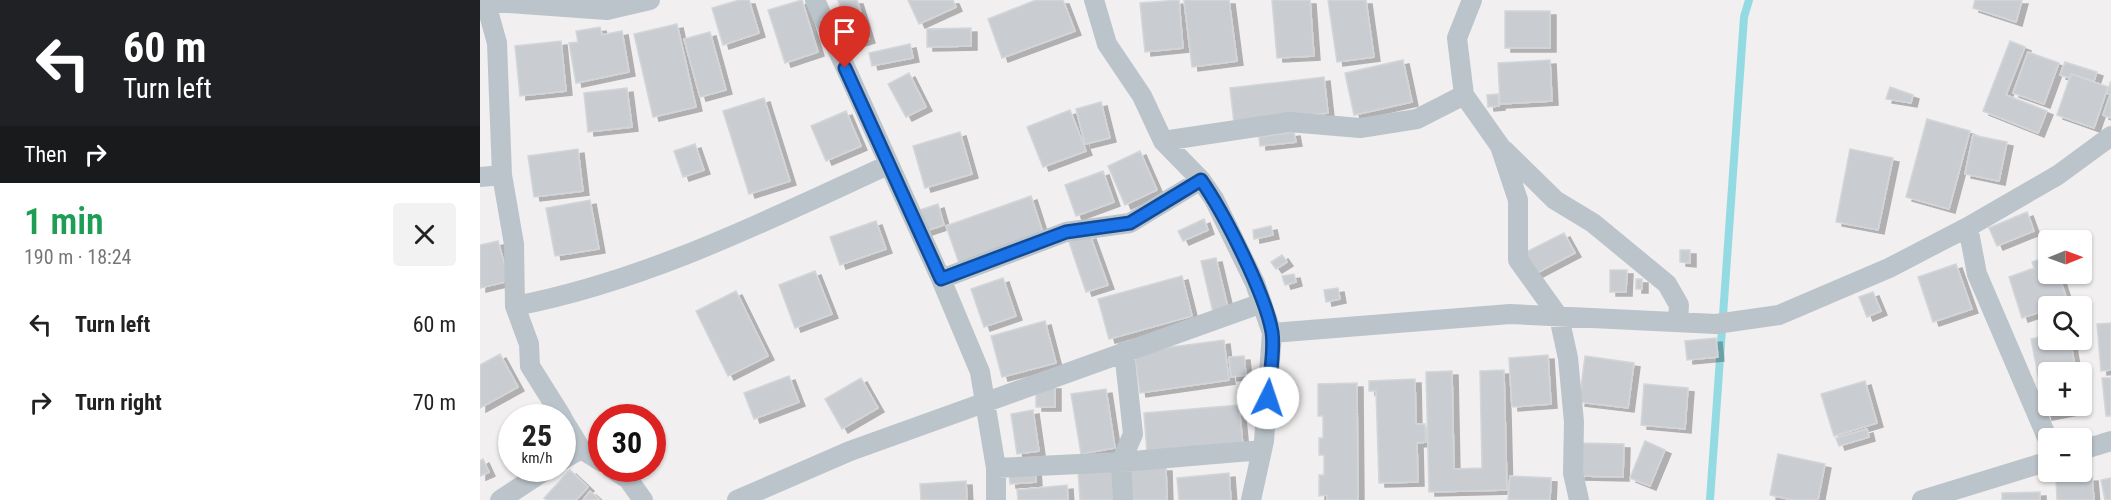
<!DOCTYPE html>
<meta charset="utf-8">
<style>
:root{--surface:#fff;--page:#f2f2f2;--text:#222;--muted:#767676}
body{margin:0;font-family:"Roboto Condensed",sans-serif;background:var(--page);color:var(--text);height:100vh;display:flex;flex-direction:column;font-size:22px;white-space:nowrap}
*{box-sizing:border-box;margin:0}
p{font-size:20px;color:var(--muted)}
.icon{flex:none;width:33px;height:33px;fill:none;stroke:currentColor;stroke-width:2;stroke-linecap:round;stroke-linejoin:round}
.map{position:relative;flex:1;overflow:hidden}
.panel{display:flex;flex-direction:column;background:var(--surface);width:480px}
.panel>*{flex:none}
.top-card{background:#202124;color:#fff;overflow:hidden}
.needle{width:39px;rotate:89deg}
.controls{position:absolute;left:1558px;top:230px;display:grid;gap:12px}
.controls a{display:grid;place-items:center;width:54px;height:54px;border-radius:6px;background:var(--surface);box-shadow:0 2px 4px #0004;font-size:30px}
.speed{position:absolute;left:18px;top:404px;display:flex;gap:12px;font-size:30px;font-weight:700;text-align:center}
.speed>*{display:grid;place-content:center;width:78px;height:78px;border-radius:50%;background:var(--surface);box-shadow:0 2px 4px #0004;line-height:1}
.speed small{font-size:15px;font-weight:400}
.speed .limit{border:9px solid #d22;background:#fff;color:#111}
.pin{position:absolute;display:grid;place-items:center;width:51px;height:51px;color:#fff;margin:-62px -26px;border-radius:50% 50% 50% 0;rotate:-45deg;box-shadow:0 0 6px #0007}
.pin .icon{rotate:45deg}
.me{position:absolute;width:66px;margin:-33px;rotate:4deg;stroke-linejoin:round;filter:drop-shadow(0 0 4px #0008)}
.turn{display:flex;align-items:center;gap:21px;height:126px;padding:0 24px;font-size:27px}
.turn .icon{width:78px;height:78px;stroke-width:2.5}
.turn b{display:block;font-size:42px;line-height:51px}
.then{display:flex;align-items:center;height:57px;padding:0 24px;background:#0003;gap:12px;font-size:22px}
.round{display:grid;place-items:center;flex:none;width:63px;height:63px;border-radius:6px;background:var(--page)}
.overview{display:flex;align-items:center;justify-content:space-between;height:102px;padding:0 24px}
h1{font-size:36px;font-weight:600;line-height:45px;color:#1e9e55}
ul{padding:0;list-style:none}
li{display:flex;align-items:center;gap:18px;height:78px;padding:0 24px}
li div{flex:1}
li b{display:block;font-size:22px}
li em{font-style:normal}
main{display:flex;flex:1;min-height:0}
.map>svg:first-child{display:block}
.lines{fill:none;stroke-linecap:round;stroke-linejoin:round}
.stream{stroke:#93dae2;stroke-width:8}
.building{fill:#c9ccd1;stroke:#d3d6d9;stroke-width:1.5;filter:url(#shadow)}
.street{stroke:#bbc4ca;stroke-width:20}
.route-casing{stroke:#114b97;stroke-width:15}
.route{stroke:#1a73e8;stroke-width:10}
</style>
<main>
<section class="panel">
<div class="top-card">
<div class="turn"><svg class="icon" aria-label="left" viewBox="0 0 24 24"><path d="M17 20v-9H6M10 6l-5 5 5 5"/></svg><div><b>60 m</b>Turn left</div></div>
<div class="then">Then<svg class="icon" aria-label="right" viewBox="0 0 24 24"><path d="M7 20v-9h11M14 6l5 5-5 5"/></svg></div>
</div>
<div class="overview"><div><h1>1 min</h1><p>190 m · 18:24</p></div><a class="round"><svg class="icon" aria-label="close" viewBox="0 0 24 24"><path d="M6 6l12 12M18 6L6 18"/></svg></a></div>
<ul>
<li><svg class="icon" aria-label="left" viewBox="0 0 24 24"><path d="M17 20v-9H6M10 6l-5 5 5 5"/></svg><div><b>Turn left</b></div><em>60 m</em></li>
<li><svg class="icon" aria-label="right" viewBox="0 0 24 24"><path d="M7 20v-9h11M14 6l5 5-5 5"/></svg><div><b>Turn right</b></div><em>70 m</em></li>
</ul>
</section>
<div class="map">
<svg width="1631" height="500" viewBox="0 0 1631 500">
<defs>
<filter id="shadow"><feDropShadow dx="6" dy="4" stdDeviation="0" flood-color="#0004"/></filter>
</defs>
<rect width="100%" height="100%" fill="#f1efef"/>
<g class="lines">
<path class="stream" d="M1230,500L1264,17L1269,0"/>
</g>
<path class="building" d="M259,0H269L279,33L243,45L232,8Z
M322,0L338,52L305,63L288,10Z
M358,0H377L389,39L372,44Z
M428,0H473L476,7L439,24Z
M556,0H583L595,31L522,58L508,19Z
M699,0L703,48L665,52L660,3Z
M704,0H749L757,61L712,67Z
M792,0H830L834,56L797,58Z
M848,0H886L894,57L857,62Z
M1495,0H1542L1536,22L1493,8Z
M1025,11H1070V48H1025Z
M197,24L216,107L173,117L154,34Z
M120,27L122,35L142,31L149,72L96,83L89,43L98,42L96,31Z
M491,28V46L447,47V29Z
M230,32L246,90L220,97L204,39Z
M81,41L86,91L40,96L35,46Z
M1530,41L1545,47L1526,95L1567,111L1558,133L1503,111Z
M430,44L433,58L392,66L389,53Z
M1548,52L1579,63L1564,104L1533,93Z
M923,60L932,102L874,115L865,73Z
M1070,60L1072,101L1020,104L1018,63Z
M1585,62L1617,72L1614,81L1591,74L1590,78L1580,75Z
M429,73L446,107L426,117L408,84Z
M1591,74L1628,87L1614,128L1577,115Z
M844,77L848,113L754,123L750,88Z
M1631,81V118L1623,115L1630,95L1627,93Z
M1410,87L1433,95L1431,103L1406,99Z
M147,88L152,127L108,132L104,93Z
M1018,94L1019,106L1008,107L1007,95Z
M284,98L310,181L269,194L243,111Z
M621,102L630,138L605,144L596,109Z
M590,110L606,151L563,167L547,127Z
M366,111L381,146L346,161L331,126Z
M1447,119L1490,131L1469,209L1426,197Z
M480,132L492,174L445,188L433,146Z
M814,132L816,142L780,146L779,137Z
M1493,135L1527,142L1519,181L1485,174Z
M215,144L224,170L203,177L194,151Z
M98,149L103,191L54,197L48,156Z
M1370,149L1413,158L1398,230L1356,222Z
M660,151L677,190L645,205L628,166Z
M623,171L634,202L596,216L585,185Z
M551,196L563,233L479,263L466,226Z
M110,200L119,249L75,256L66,208Z
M458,204L464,225L446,231L440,210Z
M1547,212L1554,231L1517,246L1509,228Z
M724,219L728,230L703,241L698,231Z
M396,221L406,249L360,265L350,237Z
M791,226L793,235L774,239L773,230Z
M1084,233L1095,253L1055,274L1044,253Z
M610,235L628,285L606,292L589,242Z
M18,241L29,281L0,288V245Z
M1200,250H1210V263L1200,262Z
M802,255L807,262L796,269L791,262Z
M1569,256V273H1578L1588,303L1569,306V309L1542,318L1529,277L1554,268L1552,262Z
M736,258L748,308L733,312L721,261Z
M1476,264L1492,309L1453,322L1438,277Z
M1130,270H1147L1146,292H1130Z
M335,271L352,314L315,328L299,285Z
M814,274L816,282L805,285L802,276Z
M702,276L712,316L629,339L618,299Z
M523,278L536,316L504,327L491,289Z
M1156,279H1162V289H1156Z
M858,288L860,299L846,302L844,290Z
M256,291L288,356L248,376L216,311Z
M1393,292L1401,311L1387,317L1379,297Z
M565,321L576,363L522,377L511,336Z
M1631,323V370L1621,371L1617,324Z
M1569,335V339H1590L1596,372H1569V405H1602V403L1603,409L1566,416L1551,339Z
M1236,338L1238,357L1207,360L1205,341Z
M744,340L749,380L660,393L654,352Z
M20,354L38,387L0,408V365Z
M1068,355L1071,404L1032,407L1029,358Z
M764,356L766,375L751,377L749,357Z
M1105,356L1154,363L1148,408L1099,402Z
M1024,370L1027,490L949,492L946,372L972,371L974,469L1002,468L1000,371Z
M309,376L319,402L274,419L264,393Z
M381,378L398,408L362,429L345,399Z
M1622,378H1631V416H1626Z
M935,379L936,424H945L946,442L937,443L938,482L899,483L896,391H889V381Z
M1385,381L1397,423L1354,436L1341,394Z
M877,383L878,500H847V495L839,496V475H844V455H839V438H843V416H838V384Z
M1164,384L1208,388L1205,429L1161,425Z
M556,385H575V407H556Z
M626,389L635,448L601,454L591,394Z
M759,405L763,446L667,453L664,413Z
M553,410L559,451L537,454L531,414Z
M1387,429L1389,437L1359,446L1356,438Z
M1165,441L1185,450L1170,486L1150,478Z
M1100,443L1144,444L1143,477L1099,476Z
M1298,454L1345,464L1338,500H1313L1290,495Z
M3,459L9,472L0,476V461Z
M686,467L687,500H645L644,468Z
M555,468L556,482L530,484L529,471Z
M635,468L637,500H600L598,471Z
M90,470L108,487L96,500H67L64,498Z
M749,473L751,500H699L697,478Z
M1030,476L1071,478L1070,500H1028Z
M1612,477L1614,500H1577L1576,479Z
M1631,478V500H1625L1621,480Z
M486,481L487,500H441L440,484Z
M587,485L588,500H538L537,490Z
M110,491L120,500H103Z
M1560,492V500H1522V493Z"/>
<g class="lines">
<path class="street" d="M5,0L17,43L22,175L34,244L35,306L49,344L50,366L82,417
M335,0L461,279L500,372L516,468V500
M614,0L627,44L662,96L683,141L721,180L734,199L775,283L792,333L784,441L771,500
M992,0L977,38L984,95L1020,146L1038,200V260L1079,317L1088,358L1094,422L1093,473L1099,500
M0,1L127,10L170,0
M683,141L809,122L880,128L937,119L984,95
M1024,150L1075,200L1113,223L1187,284L1199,305L1198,322
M0,177L22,175
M1488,227L1497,274L1569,442
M461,279L586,232L650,223L721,180
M35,306C166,281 288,220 408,165
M792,333L1030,314L1236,324L1299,315L1409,268L1488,227L1578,175L1631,136
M82,418L101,449L122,462
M1602,450L1631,441
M82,460L101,449
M131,468L148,479L163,500
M516,468L641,462L782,450
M20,500L69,468
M257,500L370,451L782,303
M643,500L641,462L653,434L644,351
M1442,500L1569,461"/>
</g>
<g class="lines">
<defs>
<path id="route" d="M365,68L461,279L586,232L650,223L721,180C744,213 785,293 792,332C795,352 789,378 788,398"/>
</defs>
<use href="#route" class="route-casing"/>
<use href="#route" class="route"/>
</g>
</svg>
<div class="controls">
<a><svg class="needle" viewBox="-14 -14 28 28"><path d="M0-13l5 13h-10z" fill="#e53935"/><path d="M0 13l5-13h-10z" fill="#767676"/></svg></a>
<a><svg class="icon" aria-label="search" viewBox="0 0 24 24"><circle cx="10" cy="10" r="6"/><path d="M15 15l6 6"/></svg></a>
<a>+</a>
<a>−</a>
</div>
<div class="speed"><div>25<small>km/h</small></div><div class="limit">30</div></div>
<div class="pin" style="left:365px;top:68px;background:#d93025"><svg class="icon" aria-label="arrive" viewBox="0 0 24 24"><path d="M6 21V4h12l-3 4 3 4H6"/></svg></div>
<svg class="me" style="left:788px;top:398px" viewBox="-20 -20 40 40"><circle r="19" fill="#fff"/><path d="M0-13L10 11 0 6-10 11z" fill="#1a73e8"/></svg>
</div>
</main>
